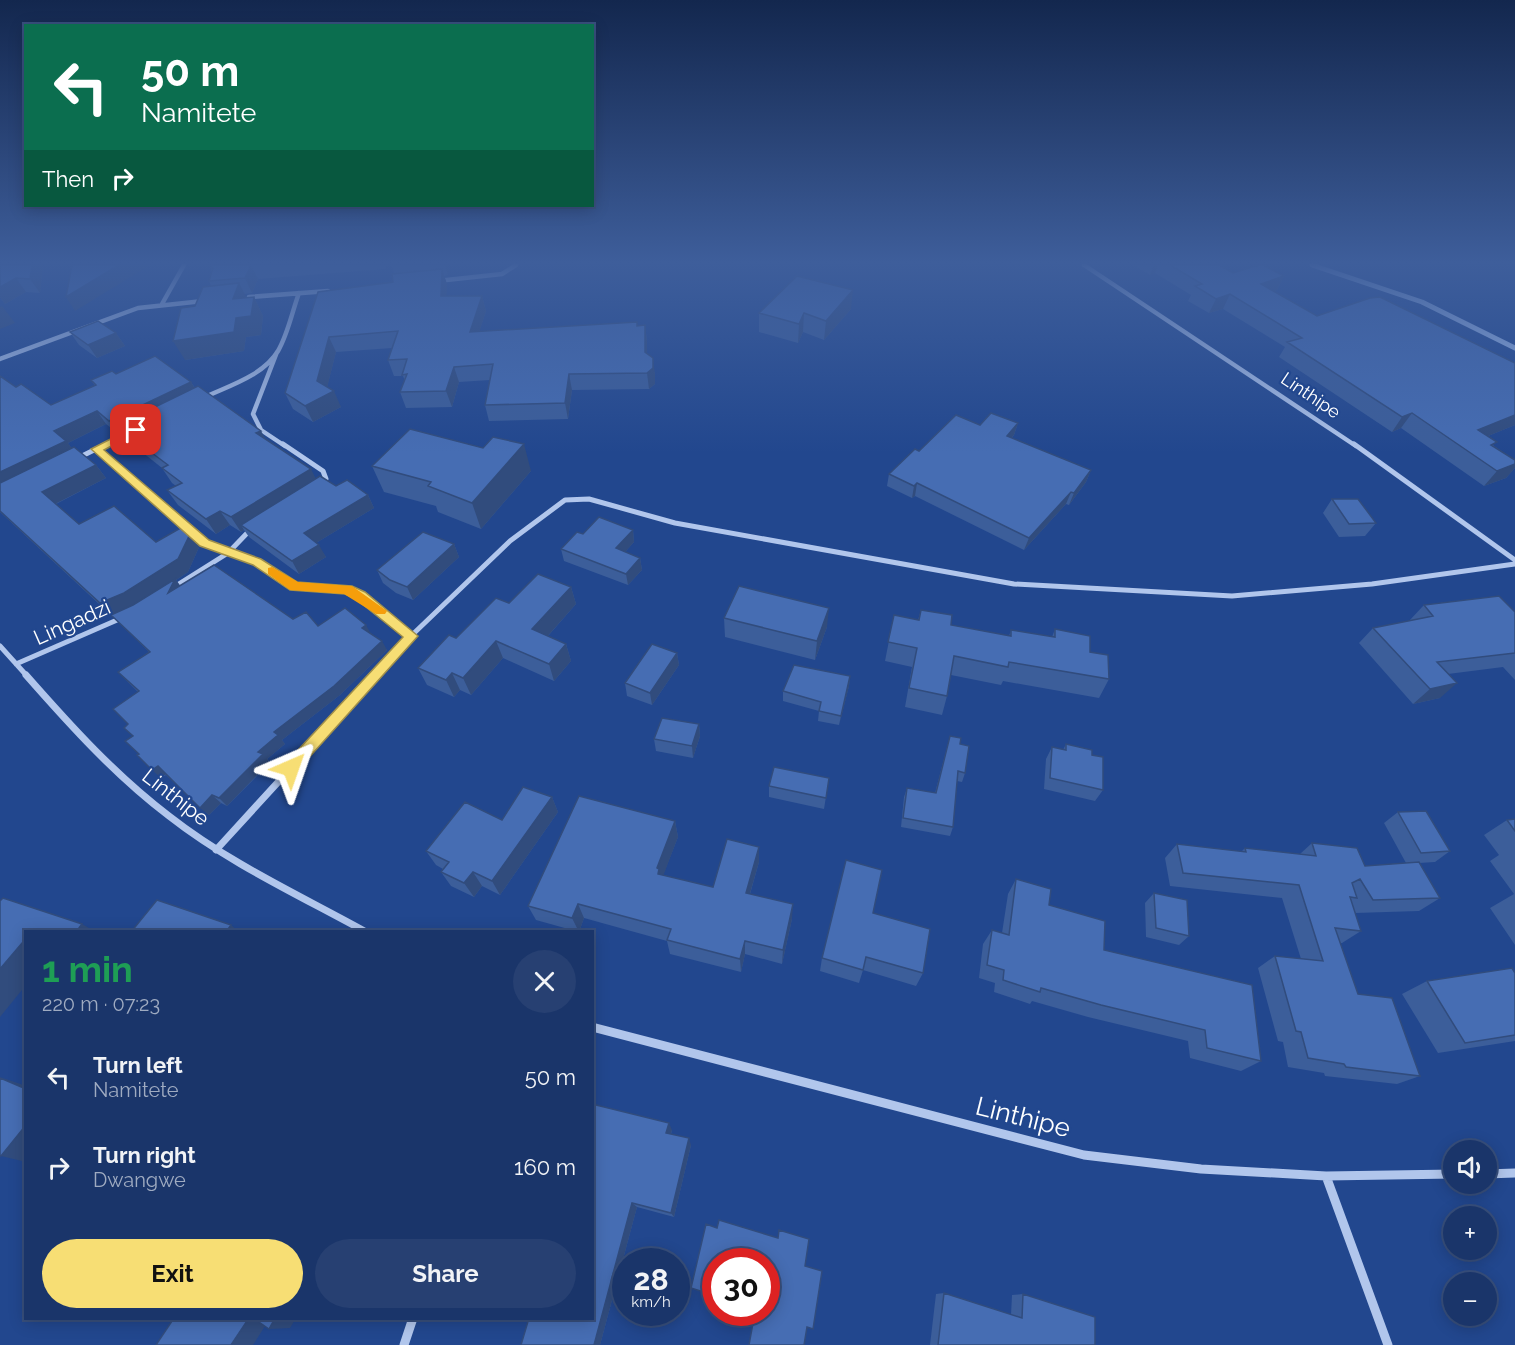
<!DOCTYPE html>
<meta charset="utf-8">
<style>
:root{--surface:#1a356a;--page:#274072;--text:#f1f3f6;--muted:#9fabc1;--line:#38507e;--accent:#f7de74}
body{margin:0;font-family:Raleway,sans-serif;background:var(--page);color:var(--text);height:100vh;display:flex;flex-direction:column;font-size:22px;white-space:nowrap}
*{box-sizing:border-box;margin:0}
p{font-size:20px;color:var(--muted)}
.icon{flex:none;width:33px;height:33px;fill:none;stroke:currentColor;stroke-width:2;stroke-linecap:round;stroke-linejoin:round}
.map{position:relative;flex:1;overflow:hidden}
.side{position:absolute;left:24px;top:930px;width:570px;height:390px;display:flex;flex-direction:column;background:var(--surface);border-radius:0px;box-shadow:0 3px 15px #0003,0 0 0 2px var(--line)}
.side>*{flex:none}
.banner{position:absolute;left:24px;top:24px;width:570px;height:183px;border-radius:0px;box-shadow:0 3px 15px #0003,0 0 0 2px var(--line);background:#0b6e4f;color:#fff;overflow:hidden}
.tools{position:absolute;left:1443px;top:1140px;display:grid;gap:12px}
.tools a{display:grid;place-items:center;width:54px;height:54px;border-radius:50%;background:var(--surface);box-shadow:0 3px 15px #0003,0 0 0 2px var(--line);font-size:30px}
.speed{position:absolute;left:612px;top:1248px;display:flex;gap:12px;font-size:30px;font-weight:700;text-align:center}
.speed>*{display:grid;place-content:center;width:78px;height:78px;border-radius:50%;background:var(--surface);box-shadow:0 3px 15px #0003,0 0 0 2px var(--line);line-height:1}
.speed small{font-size:15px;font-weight:400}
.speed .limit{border:9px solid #d22;background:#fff;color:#111}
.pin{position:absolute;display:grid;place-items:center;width:51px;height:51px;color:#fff;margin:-26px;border-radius:12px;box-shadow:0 3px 9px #0006}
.me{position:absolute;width:66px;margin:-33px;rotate:43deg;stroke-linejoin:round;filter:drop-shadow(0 0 4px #0008)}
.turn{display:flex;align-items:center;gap:21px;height:126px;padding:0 18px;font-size:27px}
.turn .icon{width:78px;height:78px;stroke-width:2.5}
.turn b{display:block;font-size:42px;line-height:51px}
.then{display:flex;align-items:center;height:57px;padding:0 18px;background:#0003;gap:12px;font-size:22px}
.round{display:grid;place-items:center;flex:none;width:63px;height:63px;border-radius:32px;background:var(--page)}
.headline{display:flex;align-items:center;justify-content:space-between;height:102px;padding:0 18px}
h1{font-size:36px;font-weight:700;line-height:45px;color:#1e9e55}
.action{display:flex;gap:12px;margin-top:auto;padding:12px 18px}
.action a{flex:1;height:69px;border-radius:36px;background:var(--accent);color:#111;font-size:24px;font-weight:700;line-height:69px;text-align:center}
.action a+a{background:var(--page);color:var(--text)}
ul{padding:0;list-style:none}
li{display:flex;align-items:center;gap:18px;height:90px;padding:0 18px}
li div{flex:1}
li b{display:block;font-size:22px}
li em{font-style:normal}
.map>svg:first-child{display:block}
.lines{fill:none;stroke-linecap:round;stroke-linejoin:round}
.stream{stroke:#a5c0ed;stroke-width:5}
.street-far3{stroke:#b1c6ec;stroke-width:4.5}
.street-far2{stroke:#b1c6ec;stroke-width:5}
.street-far1{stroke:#b1c6ec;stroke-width:7}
.street{stroke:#b1c6ec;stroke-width:9}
.wall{fill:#3c5e9a}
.shaded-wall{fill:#314c7d}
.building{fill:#466db3;stroke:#314c7d;stroke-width:1.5}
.route{fill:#f7de74;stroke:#a1904b;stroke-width:1.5}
.slow{fill:#f59e0b}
.labels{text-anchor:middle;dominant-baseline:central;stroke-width:4.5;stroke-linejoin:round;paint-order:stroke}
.far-street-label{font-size:18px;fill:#fff;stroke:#22478e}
.street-label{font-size:21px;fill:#fff;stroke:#22478e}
.near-street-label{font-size:26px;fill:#fff;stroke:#22478e}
</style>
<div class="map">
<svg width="1515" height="1345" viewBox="0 0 1515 1345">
<rect width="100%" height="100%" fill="#22478e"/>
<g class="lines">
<path class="stream" d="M1312,265L1422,302L1515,348"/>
<path class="street-far3" d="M1084,265L1356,446
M437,281L502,274L516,265
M249,297L328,291
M162,304L184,265
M277,352L253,414L261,430L285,446
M0,359L138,308L203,301
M203,398C228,386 263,376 278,351C288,334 292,312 299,293
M103,446L131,432"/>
<path class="street-far2" d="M283,444L323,471L326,479L322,487
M1354,444L1515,560
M96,449L205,543L257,562L295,587L347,589L360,595L411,636
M78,458L106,444
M174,587L228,553L251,529
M0,646L27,676
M16,664L124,617
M374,676L411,636L510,541L565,500L589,499L675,523L1014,584L1232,596L1372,584L1515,564"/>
<path class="street-far1" d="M26,675C70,725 115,775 169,816C229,863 299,895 366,932
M216,850L376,675"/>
<path class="street" d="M592,1027L1084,1155L1201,1169L1326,1176L1454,1174
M1486,1174L1515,1173
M1326,1176L1388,1345
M404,1345L413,1318"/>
</g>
<path class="wall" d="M0,265H43L40,293L26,292L5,304L0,297Z
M209,265H387L385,269L258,279L252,293L244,294L246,298L254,297L263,316L261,335L246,337L244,351L185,360L195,306L211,286L209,281L212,271L209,266Z
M391,265H449L448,275L444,276L447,284L446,296H482L486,311L479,332L645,325L647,341V353L655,374V384L649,389L572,390L568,419L489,421L485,405L490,380L459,382L452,407L406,408L400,392L405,381L403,376H394L388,360L392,348L336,352L327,387L341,407L313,422L293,409L285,393L318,292L393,282L394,273Z
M1133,265H1219L1233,273L1284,276L1277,290L1274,291L1317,316L1515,425L1488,436L1494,446L1515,460V468L1506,478L1484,486L1401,428L1392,432L1279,357L1285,347L1223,309L1209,313L1188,301L1191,295L1155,273L1150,275Z
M851,309L824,340L803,332L798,343L759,332V313Z
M70,332L116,333L125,346L97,358L79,345Z
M116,374L191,382L195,388L266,440L316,479L336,486L368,495L374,508L316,543L326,557L299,574L249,537L244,530L241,532L230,525L216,534L178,505L167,490L176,486L172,483L162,468L127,440L122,433L119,434L106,424L68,443L72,449L96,465L106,478L56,504L79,524L156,542L200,545L188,572L176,580L180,586L318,626L371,634L387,650L340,695L282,740L285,744L267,759L270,762L252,781L227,806L221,803L209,815L166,775L161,778L139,754L128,724L138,692L118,672L149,652L112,616L0,512V376L16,387L51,405L95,386L91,380Z
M1018,423L1014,435L1012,438L1091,470L1086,482L1069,505L1066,504L1024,550L915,496L912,498L887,486L889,474L980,425Z
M372,466L531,471L481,529L438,512L436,506L384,492Z
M1332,499L1376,523L1365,536L1339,537L1323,513Z
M633,530L634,542L625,552L640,558L642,570L628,585L564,561L561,549L583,534Z
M454,544L459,557L413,600L396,593L383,583L377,570Z
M571,587L576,604L548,636L566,644L571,661L554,681L503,658L471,695L460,690L454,697L427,685L418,668L456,638L509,603Z
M1424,605L1515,612V680L1503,667L1448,674L1440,698L1413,704L1359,643L1373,628L1409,621Z
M921,610L951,625L1009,636L1011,630L1052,637L1055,629L1090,652L1109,679L1099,698L1003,681L1001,685L951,675L947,696L942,715L905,707L912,667L885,661L894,615L918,620Z
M724,618L827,627L815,660L725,637Z
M677,653L679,665L652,705L627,696L625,683Z
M850,676L849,686L839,725L818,721L819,711L783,701V691Z
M699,724L700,736L693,758L656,751L654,739Z
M950,736L965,773L962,782L957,781L953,827L950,836L901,827L904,797L907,788L935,793Z
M1066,744L1092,755L1103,790L1095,801L1044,789L1046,759L1052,747L1063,750Z
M829,778L824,809L769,797V786Z
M552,797L558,812L500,895L482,886L474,897L451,886L441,872L443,869L436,865L426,851L502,820Z
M1398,812L1450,851L1435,862L1419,863L1440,898L1419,911L1355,913L1361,931L1342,943H1340L1358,994L1420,1076L1397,1084L1325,1076L1324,1073L1288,1067L1283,1042L1278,1041L1258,968L1275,956L1301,959L1282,898L1170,886L1165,858L1177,844L1241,852L1245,848L1300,854L1312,843L1365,866L1406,863L1384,823Z
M1515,819V945L1490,908L1514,894L1490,861L1499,855L1484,835L1507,820Z
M675,821L678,837L663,875L713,887L759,847V862L750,894L792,919L782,964L745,954L741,972L670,954L667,941L584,918L579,932L536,920L528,906Z
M1016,879L1104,950L1261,1061L1241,1071L1190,1058L1188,1041L1088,1017L1032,1001L1030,1004L994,992L995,983L979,978L983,944L992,930L1002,933L1008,894Z
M1154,893L1189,936L1179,945L1146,937L1145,903Z
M873,913L923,973L916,986L863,970L859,983L820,971L822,958Z
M1515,973V1041L1438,1053L1402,994L1427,981Z
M592,1104L672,1130L671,1134L691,1145L674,1217L637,1207L600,1345L592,1318Z
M944,1293L1011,1315L1012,1295L1023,1294L1095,1345H930L936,1294Z"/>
<path class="shaded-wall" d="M32,265H43L40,293L30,279Z
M119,265H150L75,311L66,297Z
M251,265L258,279L252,293L245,278Z
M445,265H449L448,275Z
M556,265H564L556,269Z
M1154,265H1158L1155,273L1150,275Z
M442,269L447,284L446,312L441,296Z
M1284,276L1277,290L1254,298L1261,284Z
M16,278L26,292L5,304L0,297V287Z
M239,283L249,302L254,297L263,316L261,335L246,337L244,351L185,360L173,341L233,299Z
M853,290L851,309L824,340L826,321Z
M1230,294L1223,309L1209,313L1216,299Z
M482,296L486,311L474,348L470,332Z
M2,306L15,323L0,329V307Z
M804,313L803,332L798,343L799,324Z
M645,325L647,341V368L645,352Z
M116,333L125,346L97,358L88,345Z
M329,337L336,352L325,396L334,391L341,407L313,422L305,406L317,381Z
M653,358L655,374V384L649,389L647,373Z
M454,367L459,382L452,407L446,391Z
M569,374L572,390L568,419L565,403Z
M191,382L199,395L116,426L122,433L119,434L109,421Z
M97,411L106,424L68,443L76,454L0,492V472L54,431Z
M1412,413L1401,428L1392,432L1402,417Z
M1515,415V425L1466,445L1478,430Z
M1018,423L1014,435L1003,448L1007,436Z
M261,431L269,445L256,433Z
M524,444L531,471L481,529L472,503Z
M1515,464V468L1506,478L1484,486L1497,471Z
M96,465L106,478L53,505L42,492Z
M311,469L318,483L241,525L244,530L241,532L231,517Z
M1091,470L1086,482L1069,505L1074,493Z
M917,483L915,496L912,498L914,486Z
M1071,492L1066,504L1024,550L1029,538Z
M368,495L374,508L311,546L304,533Z
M220,511L230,525L216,534L206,519Z
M633,530L634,542L618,560L616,548Z
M191,532L200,545L188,572L176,580L182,588L136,606L112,616L100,603Z
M454,544L459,557L413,600L407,587Z
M319,545L326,557L299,574L292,561Z
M640,558L642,570L628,585L626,574Z
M571,587L576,604L538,647L532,629Z
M829,608L827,627L815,660L817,641Z
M366,625L371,634L362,628Z
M382,641L387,650L340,695L282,740L285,744L267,759L270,762L227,806L219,798L274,732Z
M496,641L503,658L471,695L463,678Z
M566,644L571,661L554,681L549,664Z
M677,653L679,665L652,705L650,693Z
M452,673L460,690L454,697L446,680Z
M850,676L849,686L839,725L841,716Z
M1457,683L1440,698L1413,704L1430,689Z
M699,724L700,736L693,758L692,746Z
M158,766L166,774L161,778L152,770Z
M212,795L221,803L209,815L200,808Z
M552,797L558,812L500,895L492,881Z
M675,821L678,837L662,879L661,889L657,868Z
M759,847V862L746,907V893Z
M473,872L482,886L474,897L464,883Z
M578,904L584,918L579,932L572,918Z
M793,904L792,919L782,964L783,950Z
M82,924L96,932H76Z
M231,925L239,932H226Z
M745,941V954L741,972L740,959Z
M22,943L26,945V985L0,1017V969Z
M0,1077L26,1086V1089Z
M669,1123L672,1130L669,1139L666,1133Z
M26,1125V1157L22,1161L1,1156Z
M689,1138L691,1145L674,1217L671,1213Z
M632,1203L637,1207L600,1345H594Z
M249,1318H270L253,1345H231Z
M275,1318H296L290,1328L269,1329Z"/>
<path class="building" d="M0,265H32L30,279L16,278L0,287Z
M72,265H119L66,297Z
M209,265H251L245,278L209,281L213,268L209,266Z
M1170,265H1219L1233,273L1259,265H1263L1284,276L1261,284L1317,316L1370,298L1380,297L1515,363V415L1478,430L1497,442L1491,445L1515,460V464L1497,471L1412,413L1402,417L1287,342L1302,338L1230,294L1216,299L1195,286L1202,284Z
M442,269L441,296H482L470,332L637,322V326L645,325V352L653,358V368L647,373L569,374L565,403L485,405L493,364L454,367L446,391L400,392L407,374L402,375L407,359L388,360L398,331L329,337L317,381L334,391L305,406L285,393L318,292L393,282L392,274Z
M797,276L853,290L826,321L804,313L799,324L759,313Z
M239,283L233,299L254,297L251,316L236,318L234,332L173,341L181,308L195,306L203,287Z
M98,321L116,333L88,345L70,332Z
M155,356L191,382L109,421L97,411L54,431L66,441L0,472V376L16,387L21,384L51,405L96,385L91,380L112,371L116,374Z
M198,386L261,431L256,433L311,469L231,517L220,511L206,519L167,490L182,483L162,468L168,465L116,426Z
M991,413L1018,423L1007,436L1091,470L1074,493L1071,492L1029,538L917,483L914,486L889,474L915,449L919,451L956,415L980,425Z
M410,429L483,448L493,437L524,444L472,503L428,486L431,482L372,466Z
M74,447L96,465L42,492L79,524L114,506L156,542L184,526L191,532L178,559L124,593L100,603L0,511V483Z
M320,476L336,486L347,480L368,495L304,533L319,545L292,561L241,525Z
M1332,499H1358L1376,523L1349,524Z
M599,517L633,530L616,548L640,558L626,574L561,549L577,532L583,534Z
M423,532L454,544L407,587L390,580L377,570Z
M214,565L293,619L306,612L318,626L345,608L366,625L362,628L382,641L334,686L274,732L278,735L258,752L263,754L219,798L212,795L200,808L158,766L152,770L137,755L139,754L125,741L133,736L124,728L128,724L113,709L139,691L118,672L150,652L111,615L133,605L175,579L168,593Z
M538,574L571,587L532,629L566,644L549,664L496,641L463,678L452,673L446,680L418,668L449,635L456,638L496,598L509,603Z
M739,586L829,608L817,641L724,618Z
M1499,596L1515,612V653L1437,662L1457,683L1430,689L1373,628L1433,616L1424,605Z
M921,610L952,615L951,625L1011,636V630L1055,637V629L1090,636V652L1108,655L1109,679L1009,662L1008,667L954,656L947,696L909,688L917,648L888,642L894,615L919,620Z
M652,644L677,653L650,693L625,683Z
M794,665L850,676L841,716L819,711L821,702L783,691Z
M662,718L699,724L692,746L654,739Z
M950,736L961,738L960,744L969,746L965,773L958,771L953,827L903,818L907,788L936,793Z
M1066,744L1092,750V755L1103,757V790L1050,778L1052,747L1066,750Z
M774,767L829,778L826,798L769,786Z
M523,787L552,797L492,881L473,872L464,883L441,872L449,862L426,851L465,802L502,820Z
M579,796L675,821L657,868L659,869L658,874L713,887L727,839L759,847L746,893L793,904L783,950L745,941L740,959L667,940L671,929L578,904L572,918L528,906Z
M1426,811L1450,851L1421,853L1398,812Z
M1515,819V831L1507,820Z
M1312,843L1357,848L1365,866L1419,862L1440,898L1373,900L1360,879L1352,883L1357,898L1350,897L1361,931L1335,928L1358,994L1392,998L1420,1076L1346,1067L1344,1064L1308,1058L1301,1032L1296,1031L1275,956L1323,961L1299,885L1183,873L1177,844L1246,852L1245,848L1316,856Z
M846,860L882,870L873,913L930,929L923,973L866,957L863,970L822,958Z
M1016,879L1051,889L1049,905L1105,921L1104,950L1252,985L1261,1061L1207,1048L1205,1030L1101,1005L1041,988L1040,992L1003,980L1004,970L987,965L992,930L1009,935Z
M1154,893L1187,900L1189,936L1156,928Z
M3,898L82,924L76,932H26V944L22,943L0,969V901Z
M157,900L231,925L226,932H131Z
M1512,968L1515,973V1035L1465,1043L1427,981Z
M0,1078L26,1089V1125L1,1156H0Z
M592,1104L669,1123L666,1133L689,1138L671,1213L632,1203L594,1345H521L529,1318H592Z
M719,1220L778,1238L779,1230L809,1239L805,1266L822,1271L813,1329L807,1327L804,1345H749L755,1312H766V1262H716V1296L691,1288L706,1224L717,1228Z
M944,1293L1022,1318L1023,1294L1095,1317V1345H938Z
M174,1318H249L231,1345H156Z
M253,1318H275L269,1329Z"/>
<linearGradient id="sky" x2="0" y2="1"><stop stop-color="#13274e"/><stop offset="0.58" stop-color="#3e5e9b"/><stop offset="1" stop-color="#3e5e9b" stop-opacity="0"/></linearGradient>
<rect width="1515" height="453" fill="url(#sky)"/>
<path class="route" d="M132,428L141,430L104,450L209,540L261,559L297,582L352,586L365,592L418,636L296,772H286L283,768L286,763L403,637L356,599L345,594L290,590L253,565L200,546L91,449Z"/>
<path class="slow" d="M272,567L298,582L352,586L387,611L385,614H376L344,594L290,590L268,574V568Z"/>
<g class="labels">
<g class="far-street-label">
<text transform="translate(1311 395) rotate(34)">Linthipe</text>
</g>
<g class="street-label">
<text transform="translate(72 622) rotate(-24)">Lingadzi</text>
<text transform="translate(176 797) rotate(38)">Linthipe</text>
</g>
<g class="near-street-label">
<text transform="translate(1023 1117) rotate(14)">Linthipe</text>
</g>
</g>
</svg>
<div class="tools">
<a><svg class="icon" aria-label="sound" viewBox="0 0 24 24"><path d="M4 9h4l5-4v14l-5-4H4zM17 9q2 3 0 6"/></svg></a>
<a>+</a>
<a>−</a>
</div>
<div class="speed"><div>28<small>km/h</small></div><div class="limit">30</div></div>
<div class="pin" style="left:136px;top:430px;background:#d93025"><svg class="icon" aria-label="arrive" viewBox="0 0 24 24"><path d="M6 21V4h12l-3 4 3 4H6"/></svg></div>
<svg class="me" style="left:291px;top:768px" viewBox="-20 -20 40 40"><path d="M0-17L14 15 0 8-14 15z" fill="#f7de74" stroke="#fff" stroke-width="4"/></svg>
<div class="banner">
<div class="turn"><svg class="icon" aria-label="left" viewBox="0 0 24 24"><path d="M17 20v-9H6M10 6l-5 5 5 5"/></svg><div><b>50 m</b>Namitete</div></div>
<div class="then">Then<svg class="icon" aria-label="right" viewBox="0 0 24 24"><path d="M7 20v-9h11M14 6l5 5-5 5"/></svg></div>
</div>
<section class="side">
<div class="headline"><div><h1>1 min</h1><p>220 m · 07:23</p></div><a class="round"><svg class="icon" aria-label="close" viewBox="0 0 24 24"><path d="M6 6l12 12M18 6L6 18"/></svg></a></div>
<ul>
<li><svg class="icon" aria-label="left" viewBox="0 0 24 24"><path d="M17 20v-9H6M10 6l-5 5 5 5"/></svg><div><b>Turn left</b><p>Namitete</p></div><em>50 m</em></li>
<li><svg class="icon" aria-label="right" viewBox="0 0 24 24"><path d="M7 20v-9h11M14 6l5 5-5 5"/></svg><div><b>Turn right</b><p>Dwangwe</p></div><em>160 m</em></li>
</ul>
<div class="action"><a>Exit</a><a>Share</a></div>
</section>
</div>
